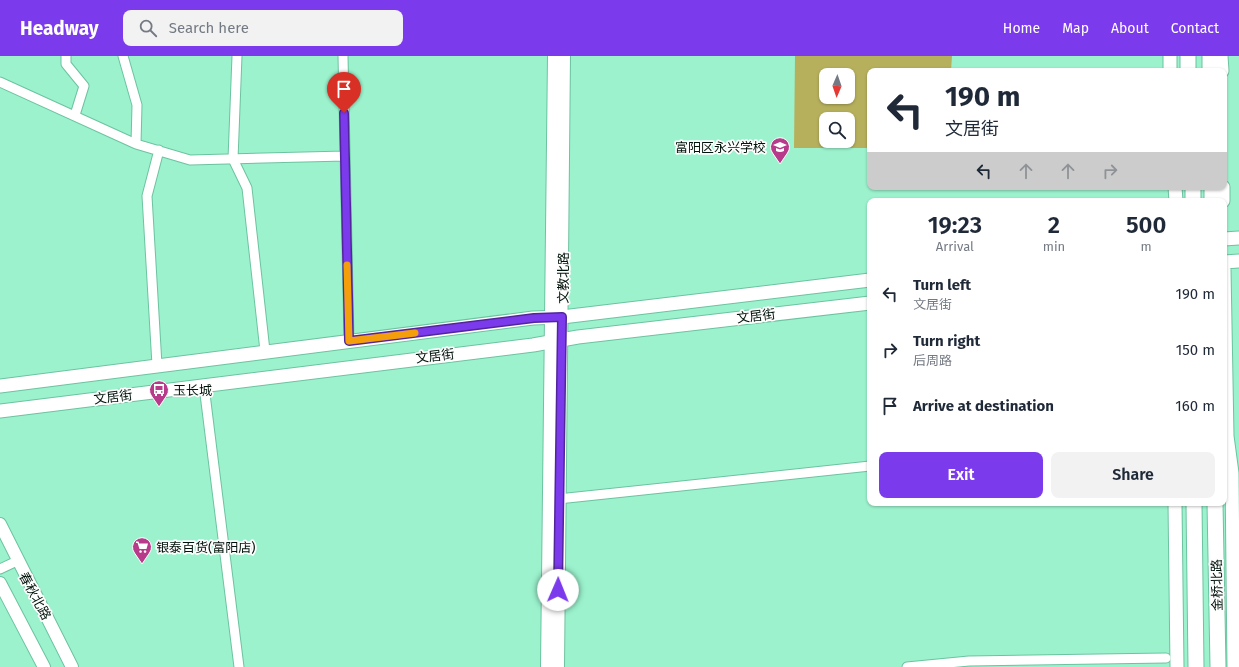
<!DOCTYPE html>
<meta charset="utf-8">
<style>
:root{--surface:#fff;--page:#f2f2f3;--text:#1f2937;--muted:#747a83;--accent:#7c3aed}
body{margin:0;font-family:"Fira Sans","Noto Sans SC",sans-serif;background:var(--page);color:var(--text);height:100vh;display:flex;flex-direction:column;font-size:15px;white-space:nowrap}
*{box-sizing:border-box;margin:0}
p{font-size:13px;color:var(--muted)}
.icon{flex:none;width:22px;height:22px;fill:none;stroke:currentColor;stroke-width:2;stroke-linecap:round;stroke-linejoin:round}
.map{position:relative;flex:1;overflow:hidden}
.details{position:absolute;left:867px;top:142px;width:360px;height:308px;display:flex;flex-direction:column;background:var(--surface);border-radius:8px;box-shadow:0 1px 3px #0004}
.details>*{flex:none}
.guide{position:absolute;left:867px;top:12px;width:360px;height:122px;border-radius:8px;box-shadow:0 1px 3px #0004;background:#fff;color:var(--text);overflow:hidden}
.needle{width:26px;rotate:182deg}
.controls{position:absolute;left:819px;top:12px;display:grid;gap:8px}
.controls a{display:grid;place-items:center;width:36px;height:36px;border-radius:8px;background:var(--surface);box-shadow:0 1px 3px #0004;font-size:20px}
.pin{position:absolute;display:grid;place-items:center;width:34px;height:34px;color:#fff;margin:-41px -17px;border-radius:50% 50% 50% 0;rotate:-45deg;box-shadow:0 0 4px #0007}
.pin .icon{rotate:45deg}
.me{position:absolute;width:44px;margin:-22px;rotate:1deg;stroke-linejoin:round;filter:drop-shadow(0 0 3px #0008)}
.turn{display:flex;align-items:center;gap:14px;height:84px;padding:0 12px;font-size:18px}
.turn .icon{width:52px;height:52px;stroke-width:2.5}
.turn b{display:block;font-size:28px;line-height:34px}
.lanes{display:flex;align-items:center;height:38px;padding:0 12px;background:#0003;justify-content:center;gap:20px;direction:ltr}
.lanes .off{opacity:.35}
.eta{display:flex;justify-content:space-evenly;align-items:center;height:68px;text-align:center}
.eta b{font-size:24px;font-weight:600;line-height:28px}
.cta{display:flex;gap:8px;margin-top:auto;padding:8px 12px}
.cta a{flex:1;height:46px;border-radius:8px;background:var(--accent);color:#fff;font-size:16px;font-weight:600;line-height:46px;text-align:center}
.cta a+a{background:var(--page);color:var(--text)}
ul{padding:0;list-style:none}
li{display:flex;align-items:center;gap:12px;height:56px;padding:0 12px}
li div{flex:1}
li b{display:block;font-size:15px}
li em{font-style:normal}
header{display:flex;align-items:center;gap:24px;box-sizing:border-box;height:56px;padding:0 20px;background:var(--accent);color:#fff}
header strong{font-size:19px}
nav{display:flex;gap:22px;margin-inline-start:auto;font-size:14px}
.search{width:280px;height:36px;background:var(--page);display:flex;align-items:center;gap:10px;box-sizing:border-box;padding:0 14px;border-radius:8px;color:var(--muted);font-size:15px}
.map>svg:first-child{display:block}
.green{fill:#b6b05c;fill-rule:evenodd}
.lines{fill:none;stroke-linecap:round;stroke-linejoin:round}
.minor-casing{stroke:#6dc3a0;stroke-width:11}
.tertiary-casing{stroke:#6dc3a0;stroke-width:14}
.secondary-casing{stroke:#6dc3a0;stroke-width:15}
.primary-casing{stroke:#6dc3a0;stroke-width:17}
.minor{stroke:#fff;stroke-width:9}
.tertiary{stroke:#fff;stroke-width:12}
.secondary{stroke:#fff;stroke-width:13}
.primary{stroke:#fff;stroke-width:15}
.route-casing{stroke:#51269a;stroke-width:10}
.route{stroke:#7c3aed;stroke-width:7}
.slow{stroke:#f59e0b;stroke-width:7}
.labels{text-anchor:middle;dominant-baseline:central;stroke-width:3.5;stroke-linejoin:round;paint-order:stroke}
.poi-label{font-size:13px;fill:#00130a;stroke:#fdfdfd;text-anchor:start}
.street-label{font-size:13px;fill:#00130a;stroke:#fdfdfd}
</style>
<header>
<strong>Headway</strong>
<div class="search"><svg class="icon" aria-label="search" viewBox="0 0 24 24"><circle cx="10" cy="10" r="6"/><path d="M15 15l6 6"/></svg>Search here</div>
<nav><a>Home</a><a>Map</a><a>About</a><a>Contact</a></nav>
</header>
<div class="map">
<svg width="1239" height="611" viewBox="0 0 1239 611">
<rect width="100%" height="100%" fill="#9bf2cd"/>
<path class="green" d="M795,0H952L951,15H870V92H794ZM826,19H848V41H826ZM826,63H848V85H826Z"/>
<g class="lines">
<defs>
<path id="minor" d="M66,0V8L84,30L75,59
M123,0L137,49L136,88
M237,0L233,103L247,132L265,295
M343,0L349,285
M0,26L136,88L190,104L345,100
M157,309L147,140L159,94
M204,330L239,611
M558,443L870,410
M0,513L17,505
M907,611L969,605L1166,602"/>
<path id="tertiary" d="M0,468L72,611
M0,527L44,611
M547,611L554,0
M558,611L564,0"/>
<path id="secondary" d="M1170,0V15
M1221,0L1222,15
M1175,131L1176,145
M1223,131V145
M1224,183L1239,182
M1224,206L1239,205
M1224,213L1227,380L1232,417L1234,611
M0,330L533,262L562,261L870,224
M0,355L533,289L578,281L870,247
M1175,447L1177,611"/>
<path id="primary" d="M1188,0V15
M1210,0V15
M1193,131V145
M1212,131V145
M1194,447L1196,611
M1215,447L1218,611"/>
</defs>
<use href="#minor" class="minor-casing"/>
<use href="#tertiary" class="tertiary-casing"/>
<use href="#secondary" class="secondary-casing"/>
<use href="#primary" class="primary-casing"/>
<use href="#minor" class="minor"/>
<use href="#tertiary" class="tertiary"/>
<use href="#secondary" class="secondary"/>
<use href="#primary" class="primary"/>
</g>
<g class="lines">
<defs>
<path id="route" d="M344,57L349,285L534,262L562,261L558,534"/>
</defs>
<use href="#route" class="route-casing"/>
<use href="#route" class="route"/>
<path class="slow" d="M347,209L349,285L415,277"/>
</g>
<defs>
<symbol id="school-pin" viewBox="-11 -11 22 30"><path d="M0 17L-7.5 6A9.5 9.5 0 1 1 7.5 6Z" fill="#b83b8b" stroke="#fdfdfd"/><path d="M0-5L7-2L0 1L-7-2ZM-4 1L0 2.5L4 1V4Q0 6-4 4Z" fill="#fff"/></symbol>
<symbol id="bus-pin" viewBox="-11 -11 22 30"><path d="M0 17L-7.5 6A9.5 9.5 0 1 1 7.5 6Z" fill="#b83b8b" stroke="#fdfdfd"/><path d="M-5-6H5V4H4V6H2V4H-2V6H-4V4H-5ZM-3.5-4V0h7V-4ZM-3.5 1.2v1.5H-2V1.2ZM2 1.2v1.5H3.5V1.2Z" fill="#fff"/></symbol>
<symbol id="supermarket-pin" viewBox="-11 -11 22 30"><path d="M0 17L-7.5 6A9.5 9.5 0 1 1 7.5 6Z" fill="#b83b8b" stroke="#fdfdfd"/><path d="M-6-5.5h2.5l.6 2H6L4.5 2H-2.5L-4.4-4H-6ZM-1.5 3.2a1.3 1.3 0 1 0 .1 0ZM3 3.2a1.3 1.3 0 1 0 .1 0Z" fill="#fff"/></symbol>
</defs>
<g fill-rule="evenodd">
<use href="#school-pin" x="769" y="80" width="22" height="30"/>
<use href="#bus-pin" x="148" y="323" width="22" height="30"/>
<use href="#supermarket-pin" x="131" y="480" width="22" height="30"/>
</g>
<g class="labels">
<g class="poi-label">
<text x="766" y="91" text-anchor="end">富阳区永兴学校</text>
<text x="173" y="334">玉长城</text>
<text x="156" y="491">银泰百货(富阳店)</text>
</g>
<g class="street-label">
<text transform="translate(563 222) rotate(-90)">文教北路</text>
<text transform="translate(756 260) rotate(-7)">文居街</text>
<text transform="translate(435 300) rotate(-7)">文居街</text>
<text transform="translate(113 341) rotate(-7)">文居街</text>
<text transform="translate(1217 529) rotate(-91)">金桥北路</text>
<text transform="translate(35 540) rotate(62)">春秋北路</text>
</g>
</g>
</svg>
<div class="controls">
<a><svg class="needle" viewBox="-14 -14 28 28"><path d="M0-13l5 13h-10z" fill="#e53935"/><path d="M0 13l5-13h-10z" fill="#747a83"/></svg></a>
<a><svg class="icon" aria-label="search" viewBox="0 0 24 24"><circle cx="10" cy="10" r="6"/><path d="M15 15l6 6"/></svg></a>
</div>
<div class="pin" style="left:344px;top:57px;background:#d93025"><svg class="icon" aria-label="arrive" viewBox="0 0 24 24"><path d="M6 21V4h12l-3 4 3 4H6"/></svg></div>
<svg class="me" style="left:558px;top:534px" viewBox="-20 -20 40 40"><circle r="19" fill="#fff"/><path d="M0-13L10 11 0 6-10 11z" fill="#7c3aed"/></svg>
<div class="guide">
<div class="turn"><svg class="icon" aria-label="left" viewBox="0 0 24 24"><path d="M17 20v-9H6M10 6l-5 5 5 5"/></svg><div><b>190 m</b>文居街</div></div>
<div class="lanes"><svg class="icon" aria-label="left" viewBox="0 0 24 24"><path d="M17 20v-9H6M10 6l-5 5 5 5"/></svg><svg class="icon off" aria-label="ahead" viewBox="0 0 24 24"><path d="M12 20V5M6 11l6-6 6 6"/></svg><svg class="icon off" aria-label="ahead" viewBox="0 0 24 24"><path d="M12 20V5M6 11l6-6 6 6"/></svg><svg class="icon off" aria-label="right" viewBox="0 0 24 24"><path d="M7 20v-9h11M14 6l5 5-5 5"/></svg></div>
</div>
<section class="details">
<div class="eta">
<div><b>19:23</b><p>Arrival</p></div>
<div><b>2</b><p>min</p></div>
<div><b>500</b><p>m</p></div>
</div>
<ul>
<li><svg class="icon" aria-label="left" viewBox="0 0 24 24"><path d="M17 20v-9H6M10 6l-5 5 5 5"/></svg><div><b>Turn left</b><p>文居街</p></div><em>190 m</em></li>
<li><svg class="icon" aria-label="right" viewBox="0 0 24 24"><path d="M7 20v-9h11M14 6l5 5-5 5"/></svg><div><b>Turn right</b><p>后周路</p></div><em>150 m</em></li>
<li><svg class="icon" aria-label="arrive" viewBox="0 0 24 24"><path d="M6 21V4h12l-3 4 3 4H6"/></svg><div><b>Arrive at destination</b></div><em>160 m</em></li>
</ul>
<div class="cta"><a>Exit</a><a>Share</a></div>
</section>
</div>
